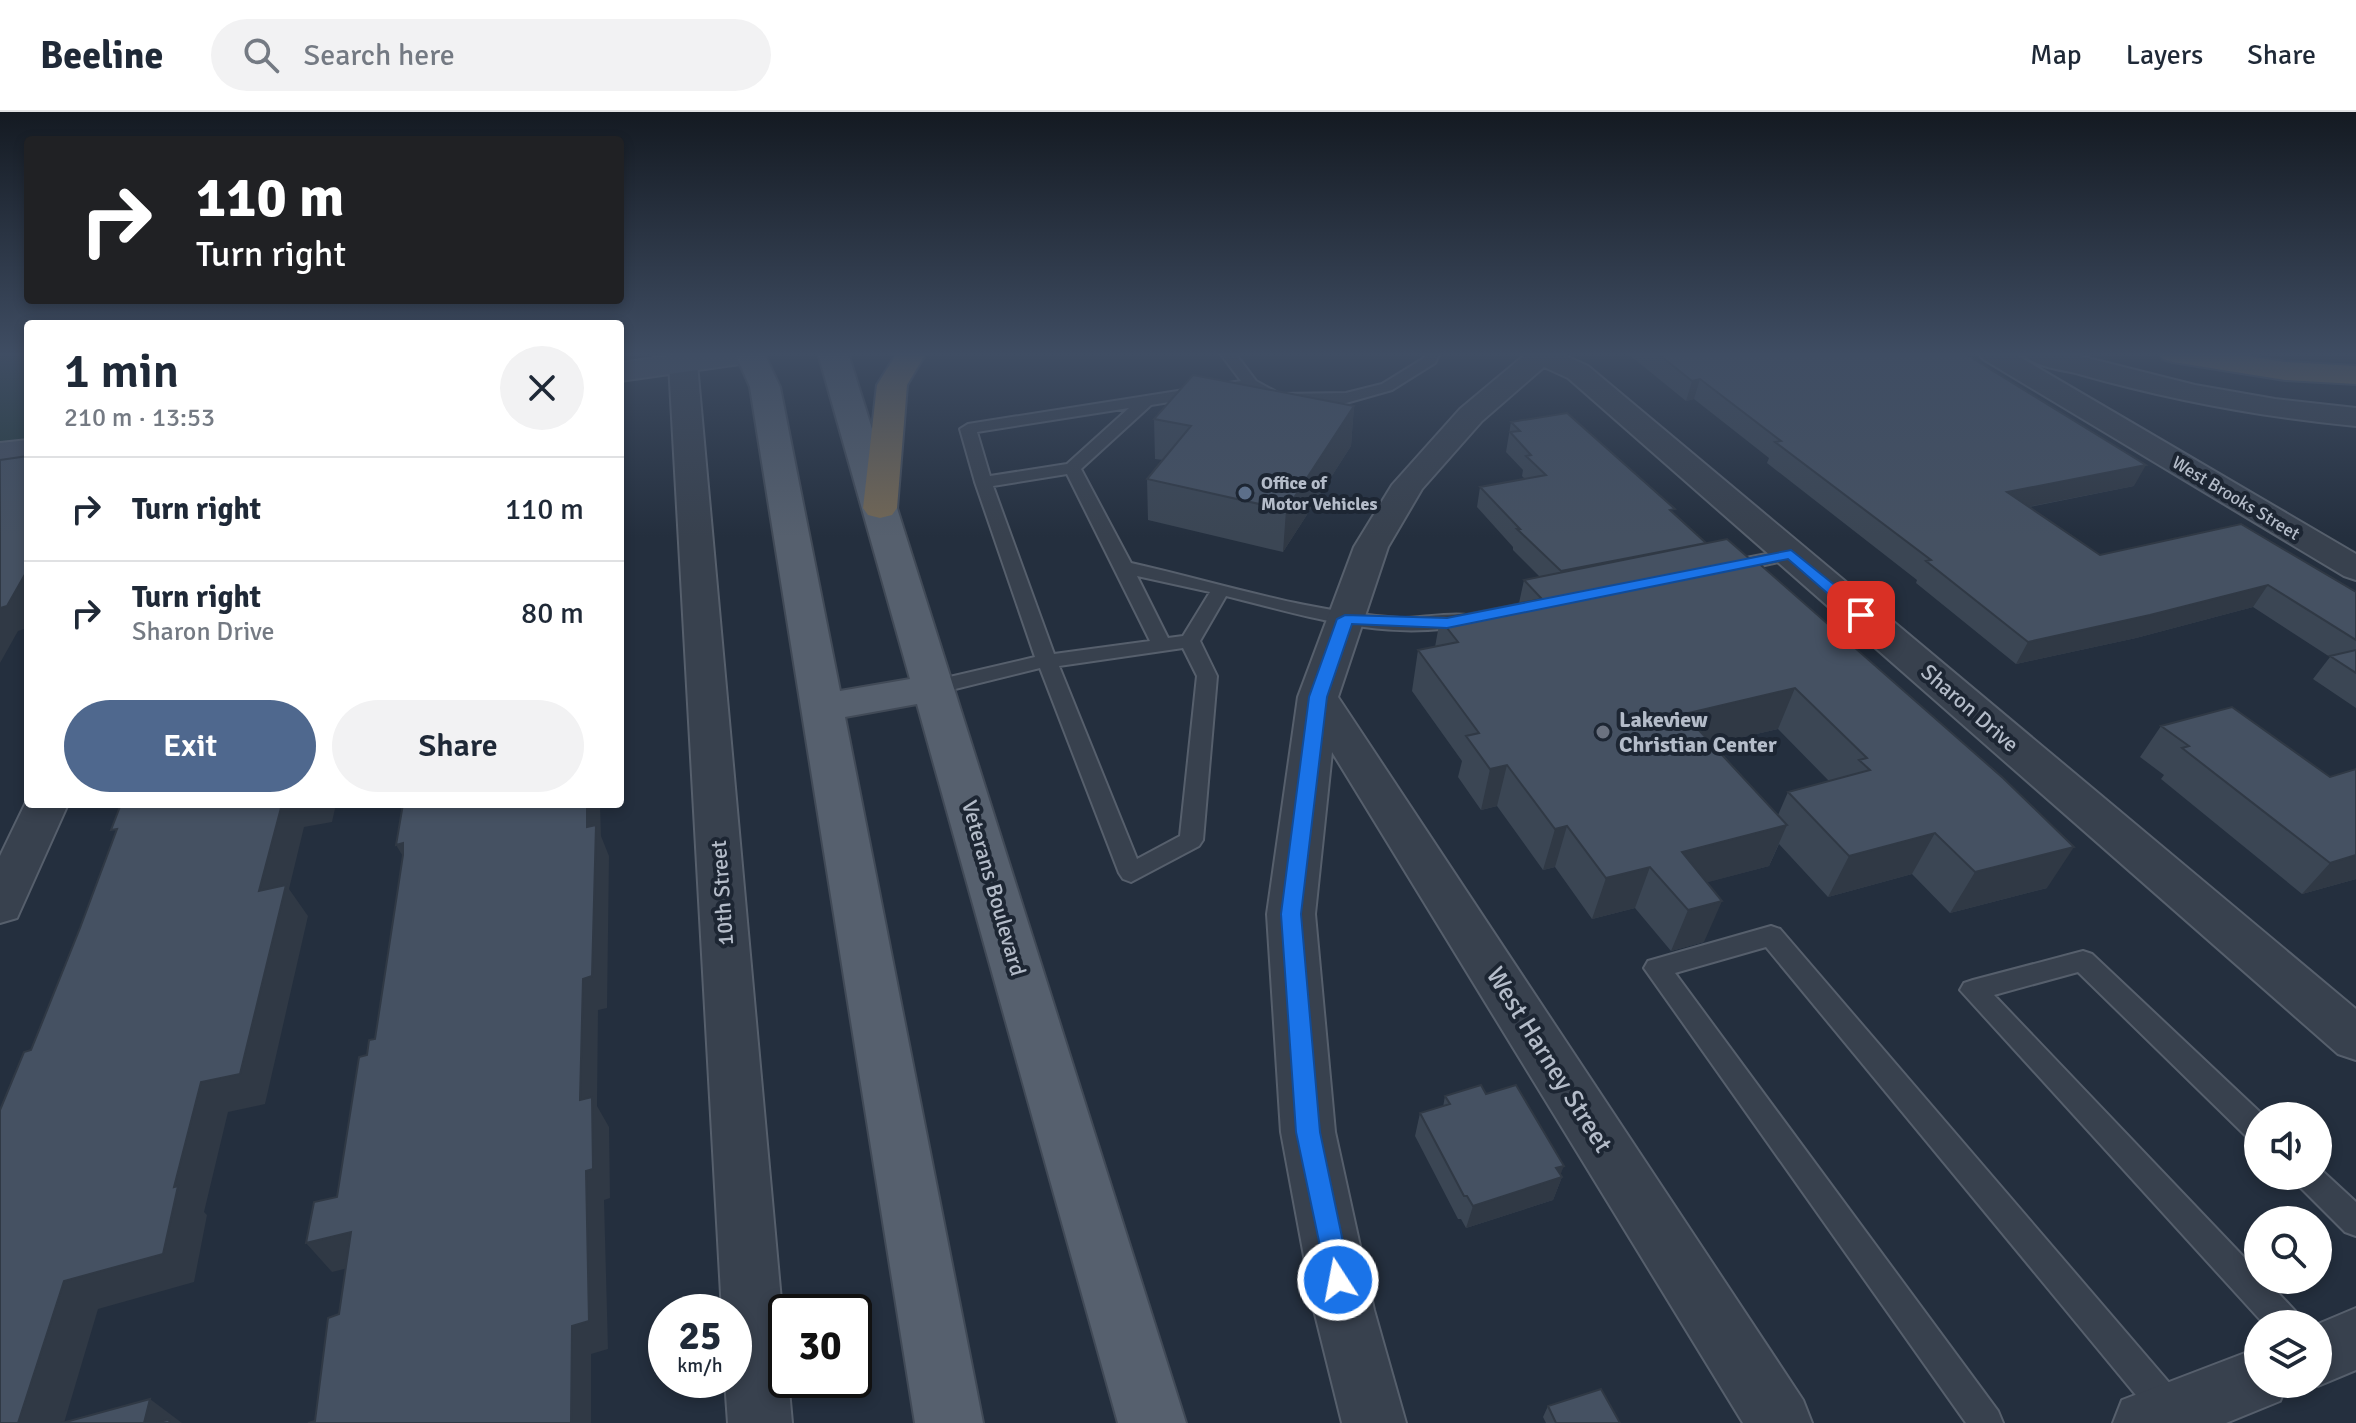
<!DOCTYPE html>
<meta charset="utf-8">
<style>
:root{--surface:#fff;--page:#f2f2f3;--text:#1f2937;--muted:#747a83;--line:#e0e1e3;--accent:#4f688e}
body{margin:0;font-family:Signika,sans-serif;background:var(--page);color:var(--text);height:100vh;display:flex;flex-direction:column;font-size:30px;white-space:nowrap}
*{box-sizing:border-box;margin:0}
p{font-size:26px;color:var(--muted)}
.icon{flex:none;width:44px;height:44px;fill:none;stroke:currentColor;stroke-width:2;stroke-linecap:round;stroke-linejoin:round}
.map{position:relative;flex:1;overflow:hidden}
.details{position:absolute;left:24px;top:208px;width:600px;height:488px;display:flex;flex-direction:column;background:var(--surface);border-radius:8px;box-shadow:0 4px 12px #0003}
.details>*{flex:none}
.banner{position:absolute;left:24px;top:24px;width:600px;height:168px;border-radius:8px;box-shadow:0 4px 12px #0003;background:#202124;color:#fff;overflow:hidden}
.fabs{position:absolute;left:2244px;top:990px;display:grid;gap:16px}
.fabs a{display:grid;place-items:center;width:88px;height:88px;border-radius:50%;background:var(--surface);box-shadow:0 4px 12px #0003;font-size:40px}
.speed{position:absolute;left:648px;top:1182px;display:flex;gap:16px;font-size:40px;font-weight:700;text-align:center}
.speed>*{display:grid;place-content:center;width:104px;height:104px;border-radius:50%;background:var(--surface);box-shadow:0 4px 12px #0003;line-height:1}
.speed small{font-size:20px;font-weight:400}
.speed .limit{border:4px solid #111;border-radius:12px;background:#fff;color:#111}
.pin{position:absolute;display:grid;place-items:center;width:68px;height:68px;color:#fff;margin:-34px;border-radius:16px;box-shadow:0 4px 12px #0006}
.me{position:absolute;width:88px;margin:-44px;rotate:349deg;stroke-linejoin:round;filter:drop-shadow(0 0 6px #0008)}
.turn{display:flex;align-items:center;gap:28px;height:168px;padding:0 40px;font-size:36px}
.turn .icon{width:104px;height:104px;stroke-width:2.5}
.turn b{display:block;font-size:56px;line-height:68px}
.round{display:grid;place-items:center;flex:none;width:84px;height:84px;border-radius:42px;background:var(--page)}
.overview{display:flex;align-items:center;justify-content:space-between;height:136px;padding:0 40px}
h1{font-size:48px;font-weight:600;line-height:60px}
.primary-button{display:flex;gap:16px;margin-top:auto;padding:16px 40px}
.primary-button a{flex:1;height:92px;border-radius:48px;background:var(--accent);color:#fff;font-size:32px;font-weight:600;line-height:92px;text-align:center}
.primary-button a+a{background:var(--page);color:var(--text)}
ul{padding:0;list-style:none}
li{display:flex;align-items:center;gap:24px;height:104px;padding:0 40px;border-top:2px solid var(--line)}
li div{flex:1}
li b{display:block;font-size:30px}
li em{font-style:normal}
header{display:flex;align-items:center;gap:48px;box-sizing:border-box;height:112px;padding:0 40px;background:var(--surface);border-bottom:2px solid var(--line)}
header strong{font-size:38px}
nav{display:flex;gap:44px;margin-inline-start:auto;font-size:28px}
.search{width:560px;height:72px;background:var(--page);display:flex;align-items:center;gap:20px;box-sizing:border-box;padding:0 28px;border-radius:44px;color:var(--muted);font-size:30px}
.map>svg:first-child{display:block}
.green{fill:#263c3f}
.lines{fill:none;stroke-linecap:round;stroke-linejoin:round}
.service-casing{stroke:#565f6c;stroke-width:4}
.minor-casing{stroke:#565f6c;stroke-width:4}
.secondary-casing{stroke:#565f6c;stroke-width:4}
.primary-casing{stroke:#414a57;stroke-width:4}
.motorway-casing{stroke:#434c59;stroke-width:4}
.service{fill:#38414e;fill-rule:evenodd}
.minor{fill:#38414e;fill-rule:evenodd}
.secondary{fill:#465061;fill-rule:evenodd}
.primary{fill:#56606e;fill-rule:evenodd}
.motorway{fill:#746855;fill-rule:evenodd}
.wall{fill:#3b4654;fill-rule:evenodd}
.shaded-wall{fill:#303945}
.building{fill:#455162;stroke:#303945;stroke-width:2}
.route{fill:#1a73e8;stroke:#114b97;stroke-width:2}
.service-dot{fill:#5c6f8a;stroke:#1d2633;stroke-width:3}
.worship-dot{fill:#6b7280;stroke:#1d2633;stroke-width:3}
.labels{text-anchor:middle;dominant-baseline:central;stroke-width:8;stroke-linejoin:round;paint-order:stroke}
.far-poi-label{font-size:18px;font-weight:bold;fill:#b4bcc9;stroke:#1d2633;text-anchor:start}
.far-street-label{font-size:18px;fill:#b4bcc9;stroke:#1d2633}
.street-label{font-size:22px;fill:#b4bcc9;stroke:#1d2633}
.poi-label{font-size:22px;font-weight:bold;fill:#b4bcc9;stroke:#1d2633;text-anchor:start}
.near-street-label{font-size:26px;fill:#b4bcc9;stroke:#1d2633}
</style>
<header>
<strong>Beeline</strong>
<div class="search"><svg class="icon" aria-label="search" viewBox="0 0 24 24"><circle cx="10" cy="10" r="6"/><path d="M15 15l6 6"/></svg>Search here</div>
<nav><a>Map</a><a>Layers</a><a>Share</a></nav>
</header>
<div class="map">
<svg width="2356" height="1311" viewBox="0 0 2356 1311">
<rect width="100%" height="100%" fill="#242f3e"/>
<path class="green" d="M0,241H28V328L0,332Z"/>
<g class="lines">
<defs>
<path id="service" d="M1220,241H1235L1256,269L1280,282L1346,281L1382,272L1424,246L1426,241H1440L1435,251L1392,278L1346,291L1277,292L1249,277L1151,293L1081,357L1131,451C1220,471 1309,501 1400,506C1417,507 1468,497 1477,507L1474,511C1392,532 1306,504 1226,484L1200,529L1217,564L1203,728L1199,734L1131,770L1123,767L1119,761L1040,556L935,582L925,575L928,570L1035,545L975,370L960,317L968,312L1241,269ZM1129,296L1067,352L990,364L977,320ZM1067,362L1150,529L1054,542L993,374ZM1137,464L1210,480L1183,524L1168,526ZM1183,536L1197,564L1180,724L1137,747L1059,554Z
M1791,437L1797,438L1800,442L1797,446L1728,461L1719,455L1721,451Z
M1771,814L1780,817L2184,1288L2189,1300L2184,1311H2159L1766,835L1675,861L1998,1299L2003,1311H1966L1644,856L1648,849Z
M2083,839L2092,842L2264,1004H2258V1030L2248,1026L2078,860L1994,883L2258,1160V1168H2266L2297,1201L2302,1212H2264L1960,878L1964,871L1973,868Z
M2318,1055L2356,1090V1124L2345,1120L2298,1073L2293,1064H2318Z"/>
<path id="minor" d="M1527,241H1560L1588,254L2356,897V948L2338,942L1568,266L1544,255L1482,309L1422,377L1388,435L1338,585L1803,1288L1812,1311H1743L1332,640L1315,802L1335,1020L1374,1198L1406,1311H1342L1314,1198L1281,1020L1267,802L1298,585L1354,435L1392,373L1460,297Z
M1979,241H2013L2356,442V468L2344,464L1983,247Z
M2023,241H2068L2195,273L2275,287L2356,296V314C2262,305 2170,288 2079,262C2064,258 2032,255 2023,241Z
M683,244L693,246L697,252L792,1311H728L725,1268H734V1200H722L669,252L673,246Z
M28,686V692H68L17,806L0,811V744Z
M2356,1196V1258L2318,1274L2313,1272H2318V1212Z
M2258,1236V1272H2287L2280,1289L2226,1311H2113L2122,1288Z"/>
<path id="secondary" d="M690,241H768L764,247L754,250L620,269V251Z
M28,328V348L0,351V331Z"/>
<path id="primary" d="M735,241H764L780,275L840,579L910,567L818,241H848L1186,1311H1118L917,592L845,605L983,1311H915L750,275Z"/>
<path id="motorway" d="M897,241H926L907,273L897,396L892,403L880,406L868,403L863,396L877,273Z
M2159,241H2229L2285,250L2356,254V272L2285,268L2173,250L2163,247Z"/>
</defs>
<use href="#service" class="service-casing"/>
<use href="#minor" class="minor-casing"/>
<use href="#secondary" class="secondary-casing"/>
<use href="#primary" class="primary-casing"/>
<use href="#motorway" class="motorway-casing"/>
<use href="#service" class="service"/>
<use href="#minor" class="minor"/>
<use href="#secondary" class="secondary"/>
<use href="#primary" class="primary"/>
<use href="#motorway" class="motorway"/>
</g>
<path class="wall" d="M1627,241H1964L2134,374L2029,395L2100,443L2356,480V596L2313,567L2330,545L2253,495L2136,526L2016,552L1916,471L1917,468L1767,351L1769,346L1694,287L1686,289Z
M1354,294L1351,334L1283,440L1148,408L1147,367L1163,348L1155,347L1154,307Z
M1511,310L1674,402L2047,776L1950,801L1912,762L1828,785L1779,732L1769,754L1707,770L1704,830L1671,839L1635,796L1592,807L1555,755L1543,758L1497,694L1481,698L1458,665L1462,649L1412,579L1418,538L1435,535L1440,507L1519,491L1524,468L1540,465L1513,438V435L1477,395L1480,375L1525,367L1522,364L1523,358L1506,340ZM1778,617L1829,669L1788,680L1778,703L1713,632Z
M2161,614L2330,665L2356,657V767L2302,782L2161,667L2164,663L2140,645Z
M1486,982L1562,1065L1553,1088L1466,1116L1461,1107H1458L1415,1024L1420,1001L1443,995L1445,984Z
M1548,1294L1620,1311H1546L1543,1305Z"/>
<path class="shaded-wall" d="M1700,267L1694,287L1686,289L1692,269Z
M1354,294L1351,334L1283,440L1286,398Z
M2146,353L2134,374L1996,401L2007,380Z
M28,457V510L24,517L18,519L0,551V496Z
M2268,473L2253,495L2136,526L2016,552L2028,530Z
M1795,576L1778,617L1670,642L1684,602Z
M1507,653L1497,694L1481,698L1490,657Z
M282,692H336L332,710L304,715L289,777L308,804L265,992L228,1000L204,1100L207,1103L194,1170L98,1197L64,1311H18L64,1169L174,1075L201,970L259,779Z
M587,692H600L601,724L609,744L607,896L598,898L597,994L609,1015L610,1086L604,1088L608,1237L591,1242V1311H571L572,1214L580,988Z
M1787,713L1769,754L1671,780L1682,740Z
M1567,714L1555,755L1543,758L1555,717Z
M1935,721L1912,762L1828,785L1849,744Z
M403,731L415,764L396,733Z
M2074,735L2047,776L1950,801L1975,760Z
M2356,743V767L2302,782L2330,751Z
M1650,755L1635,796L1592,807L1606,766Z
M1722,789L1704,830L1671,839L1688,798Z
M1564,1054L1559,1066L1562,1065L1553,1088L1466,1116L1473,1094L1556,1056Z
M351,1120L376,1149L332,1160L306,1131Z
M150,1287L182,1311H144Z"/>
<path class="building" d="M1657,241H1964L2146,353L2007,380L2100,443L2241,412L2356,480V528L2268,473L2150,503L2028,530L1926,449L1931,448L1775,330L1781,329L1700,267L1692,269Z
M1193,263L1354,294L1286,398L1147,367L1191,314L1154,307Z
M1567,301L1675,397L1670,398L1706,431L1561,459L1517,417H1520L1480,375L1546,363L1526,344L1531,343L1510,320L1520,319L1511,310Z
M28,344V457L7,494L0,496V348Z
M1727,427L1751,448H1755L2003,666L2074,735L1975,760L1935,721L1849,744L1788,680L1870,658L1859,648L1867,646L1795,576L1684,602L1787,713L1682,740L1722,789L1688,798L1650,755L1606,766L1567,714L1555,717L1507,653L1490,657L1466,624L1479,621L1418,538L1458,530L1440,507L1542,487L1524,468Z
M2356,538V561L2330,544Z
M2232,595L2330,665L2356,657V743L2330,751L2182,636L2189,634L2161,614Z
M121,692H282L259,779L286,773L240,962L201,970L174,1075L178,1074L163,1142L64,1169L18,1311H0V998L24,940L31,938L80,816L117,717L111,718Z
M403,692H587V715L596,713L592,864L583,867L580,988L592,985L593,1057L586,1059L589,1209L572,1214L571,1311H308L315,1309L328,1206L339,1202L351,1120L306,1131L314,1090L337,1085L359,945L367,943L369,928L375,927L403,743V731L396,733Z
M1481,973L1486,982L1516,973L1564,1054L1556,1056L1562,1065L1473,1094L1467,1084H1464L1420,1001L1450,992L1445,984Z
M1601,1277L1620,1311H1556L1548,1294Z
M150,1287L144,1311H62Z
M170,1307L169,1311H157Z"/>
<linearGradient id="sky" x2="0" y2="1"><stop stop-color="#141a22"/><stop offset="0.57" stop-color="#3f4d63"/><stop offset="1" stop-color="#3f4d63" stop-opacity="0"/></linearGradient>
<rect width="2356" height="425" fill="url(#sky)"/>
<path class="route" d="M1791,438L1867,499V506H1856L1788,447L1447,516L1352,512L1327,585L1301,802L1320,1020L1351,1168L1348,1177L1338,1181L1329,1177L1296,1020L1281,802L1309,585L1337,507L1345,503L1447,506Z"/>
<circle class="service-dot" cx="1245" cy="381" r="8"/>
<circle class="worship-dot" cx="1603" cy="620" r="8"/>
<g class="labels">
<g class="far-poi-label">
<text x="1261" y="371">Office of<tspan x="1261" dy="21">Motor Vehicles</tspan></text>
</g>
<g class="far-street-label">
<text transform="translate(2236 386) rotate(31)">West Brooks Street</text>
</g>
<g class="street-label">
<text transform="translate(1970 596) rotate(41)">Sharon Drive</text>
<text transform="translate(994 776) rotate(74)">Veterans Boulevard</text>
<text transform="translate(722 781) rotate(-94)">10th Street</text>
</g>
<g class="poi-label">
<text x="1619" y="607">Lakeview<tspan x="1619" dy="25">Christian Center</tspan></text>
</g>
<g class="near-street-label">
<text transform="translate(1549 948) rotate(58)">West Harney Street</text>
</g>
</g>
</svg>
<div class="fabs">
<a><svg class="icon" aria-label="sound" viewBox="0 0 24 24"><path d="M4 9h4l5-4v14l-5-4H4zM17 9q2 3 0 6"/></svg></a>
<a><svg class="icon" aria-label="search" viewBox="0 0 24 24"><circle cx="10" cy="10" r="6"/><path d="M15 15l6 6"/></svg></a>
<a><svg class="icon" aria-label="layers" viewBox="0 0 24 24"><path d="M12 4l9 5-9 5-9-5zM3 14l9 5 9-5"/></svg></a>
</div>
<div class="speed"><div>25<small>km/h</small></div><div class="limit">30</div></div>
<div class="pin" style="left:1861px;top:503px;background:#d93025"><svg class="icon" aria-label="arrive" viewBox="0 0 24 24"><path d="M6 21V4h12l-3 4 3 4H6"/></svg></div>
<svg class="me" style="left:1338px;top:1168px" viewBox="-20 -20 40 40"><circle r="17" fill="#1a73e8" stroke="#fff" stroke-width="3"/><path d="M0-11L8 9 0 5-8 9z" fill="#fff"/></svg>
<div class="banner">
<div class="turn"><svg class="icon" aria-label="right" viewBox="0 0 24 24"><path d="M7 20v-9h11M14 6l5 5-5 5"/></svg><div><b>110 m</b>Turn right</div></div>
</div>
<section class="details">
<div class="overview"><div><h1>1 min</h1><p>210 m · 13:53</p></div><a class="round"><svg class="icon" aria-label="close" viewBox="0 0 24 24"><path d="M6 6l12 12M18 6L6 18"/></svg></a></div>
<ul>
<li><svg class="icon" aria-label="right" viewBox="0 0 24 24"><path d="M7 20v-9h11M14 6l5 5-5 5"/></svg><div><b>Turn right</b></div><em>110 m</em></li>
<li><svg class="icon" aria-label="right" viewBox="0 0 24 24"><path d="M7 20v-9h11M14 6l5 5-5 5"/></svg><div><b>Turn right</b><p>Sharon Drive</p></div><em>80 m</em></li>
</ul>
<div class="primary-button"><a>Exit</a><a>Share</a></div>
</section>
</div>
